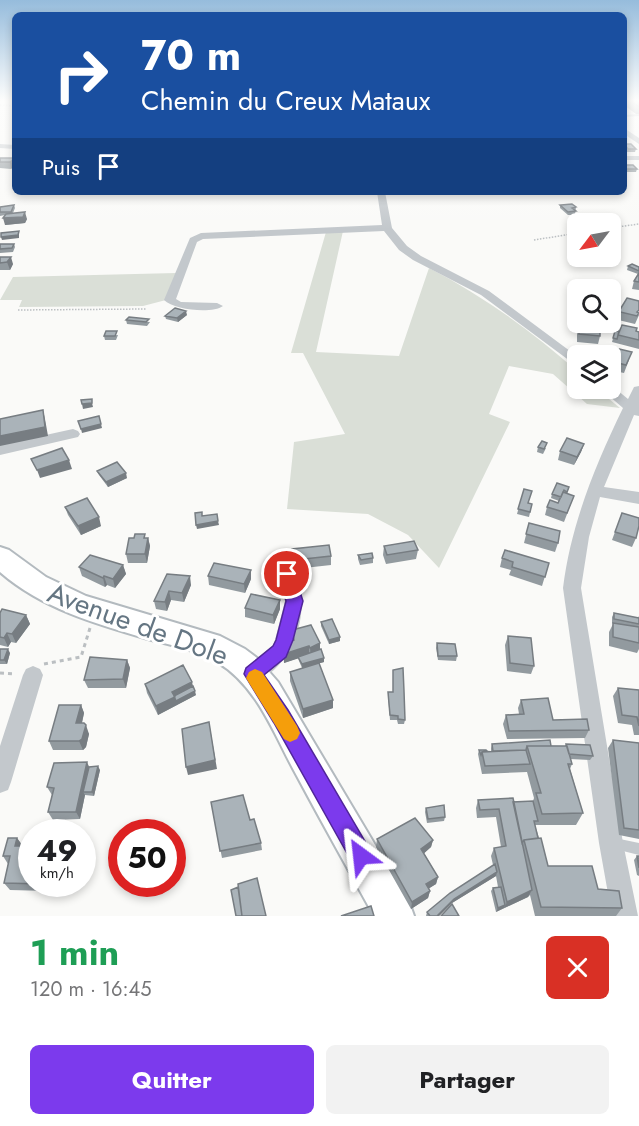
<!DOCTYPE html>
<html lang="fr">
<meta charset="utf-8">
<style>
:root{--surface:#fff;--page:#f2f2f2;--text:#202124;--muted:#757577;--accent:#7c3aed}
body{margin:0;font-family:Jost,sans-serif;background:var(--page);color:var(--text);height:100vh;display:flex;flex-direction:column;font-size:22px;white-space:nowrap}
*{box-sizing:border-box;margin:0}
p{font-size:20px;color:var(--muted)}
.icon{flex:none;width:33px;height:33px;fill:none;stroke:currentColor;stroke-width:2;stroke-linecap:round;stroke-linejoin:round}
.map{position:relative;height:916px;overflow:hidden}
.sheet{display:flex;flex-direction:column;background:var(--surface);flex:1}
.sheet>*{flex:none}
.hud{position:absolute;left:12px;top:12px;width:615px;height:183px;border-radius:9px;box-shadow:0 3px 9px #0003;background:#1a4fa0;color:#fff;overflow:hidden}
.needle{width:39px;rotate:238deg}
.tools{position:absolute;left:567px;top:213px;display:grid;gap:12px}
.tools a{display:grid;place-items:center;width:54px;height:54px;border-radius:9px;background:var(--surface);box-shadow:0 3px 9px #0003;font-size:30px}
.speed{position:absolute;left:18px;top:819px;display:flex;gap:12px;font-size:30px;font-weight:700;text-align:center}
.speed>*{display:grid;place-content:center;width:78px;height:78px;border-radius:50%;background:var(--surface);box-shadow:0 3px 9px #0003;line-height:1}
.speed small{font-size:15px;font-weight:400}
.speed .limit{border:9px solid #d22;background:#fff;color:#111}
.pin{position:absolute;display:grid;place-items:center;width:51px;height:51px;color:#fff;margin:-26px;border:3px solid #fff;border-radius:50%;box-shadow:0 2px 6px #0007}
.me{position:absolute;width:66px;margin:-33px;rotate:330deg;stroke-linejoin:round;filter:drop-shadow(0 0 4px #0008)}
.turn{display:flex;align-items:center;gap:21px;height:126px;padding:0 30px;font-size:27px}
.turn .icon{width:78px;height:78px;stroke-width:2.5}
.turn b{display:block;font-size:42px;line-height:51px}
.then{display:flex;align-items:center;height:57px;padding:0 30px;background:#0003;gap:12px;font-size:22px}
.round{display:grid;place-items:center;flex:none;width:63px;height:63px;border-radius:9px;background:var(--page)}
.summary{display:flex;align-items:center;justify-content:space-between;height:102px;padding:0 30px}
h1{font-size:36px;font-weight:700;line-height:45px;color:#1e9e55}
.cta{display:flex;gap:12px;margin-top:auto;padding:12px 30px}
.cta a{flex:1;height:69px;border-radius:9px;background:var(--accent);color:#fff;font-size:24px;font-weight:700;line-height:69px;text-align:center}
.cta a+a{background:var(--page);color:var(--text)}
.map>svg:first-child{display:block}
.green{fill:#dadfd7}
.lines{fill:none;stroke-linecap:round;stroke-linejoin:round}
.secondary-casing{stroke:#b3babf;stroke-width:4}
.path-far1{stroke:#bbbfc2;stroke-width:1.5;stroke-dasharray:1.5 1.5;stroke-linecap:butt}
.path{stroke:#bbbfc2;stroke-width:3;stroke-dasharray:4 4;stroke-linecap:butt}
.lane{fill:#c3c8cc;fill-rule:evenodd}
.street{fill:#c3c8cc;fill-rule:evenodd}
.secondary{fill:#fff;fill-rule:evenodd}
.wall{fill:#929a9f}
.shaded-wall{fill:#777d82}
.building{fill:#aab3b9;stroke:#777d82;stroke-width:1.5}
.route{fill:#7c3aed;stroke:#51269a;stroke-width:1.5}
.slow{fill:#f59e0b}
.labels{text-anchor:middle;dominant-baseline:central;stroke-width:6;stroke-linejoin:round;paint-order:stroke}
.near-street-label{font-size:28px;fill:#657683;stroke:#fff}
</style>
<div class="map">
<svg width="639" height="916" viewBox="0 0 639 916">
<rect width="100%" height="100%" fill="#fafaf8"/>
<path class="green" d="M343,231L316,352L399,356L429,268C483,296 532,331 577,371L578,388L597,389L620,408L587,404L553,374L509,366L489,414L510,422L439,568L408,535L368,514L287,509L294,442L345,434L303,353H291L326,232Z
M176,273L166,300L143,306L19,307L22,300H0L13,277Z"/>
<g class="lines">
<defs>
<path id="secondary" d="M0,547L9,550L46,577L86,596L220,636L245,649L257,658L278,682L409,902L414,916H374C348,869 322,823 297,776C275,737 258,686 217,662C196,650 171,645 148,639C96,624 41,608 0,572Z"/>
</defs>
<use href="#secondary" class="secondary-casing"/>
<path class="path-far1" d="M0,105L15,106
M610,228L639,224
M534,240L578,233
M18,310L146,309"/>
<path class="path" d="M44,664L81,657L90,628
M0,673L15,674"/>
<path class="lane" d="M639,114V116L624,117V115Z
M615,838L639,843V855L611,848L609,844L611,840Z"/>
<path class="street" d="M624,128L639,138V144L624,134Z
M0,144L15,145V149L0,148Z
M624,156H639V160H624Z
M377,192H385L392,228L407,246L421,256L489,291L578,357V367L481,295L413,260L399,250L384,231L203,239L197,242L176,299L181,302L217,303L223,306C212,314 174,310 164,300L190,238L201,233L382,225Z
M611,385L628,399L634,387L639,386V416L634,415L604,487L639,492V504L600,497L589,537L581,588L623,843L638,916H612L599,843L563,588C571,524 595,466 623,408L600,388H610Z
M73,429L78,431L80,434L78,437L0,455V445Z
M287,567L293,569C314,607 295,667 253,683L246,680L243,674L246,668L273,645L275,640L285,601L278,574L281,569Z
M33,666L40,669L43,675L11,782L8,790L0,793V746L23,675L26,669Z"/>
<use href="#secondary" class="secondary"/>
</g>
<path class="wall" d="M624,101H639V114H636L624,105Z
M624,144L636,149L635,152H627L624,149Z
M0,158H15L11,169L0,168Z
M624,165L637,169L636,172H624Z
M14,205L15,208L13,213L27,219L25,223L5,225V215L0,216V207Z
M560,205L576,207L575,215H568L560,208Z
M0,244H14L15,247L13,252L0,253Z
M0,257L13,264L10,270H0Z
M628,266L639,267V290L632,289L634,281L638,274L627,270Z
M612,310L639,315L635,324L610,318Z
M187,315L178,322L166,319L165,316Z
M126,320L150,322L147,326L127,324Z
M580,326L600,336L598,344L577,342V334Z
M615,331L639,332V349L612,342Z
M118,335L116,340H105L104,336Z
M629,360L624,373L610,370V361Z
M584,444L581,452L574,465L558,460L560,451Z
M538,447L546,448L543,454L537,452Z
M97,471L127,478L108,487L99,475Z
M569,487L567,494L574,496L564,522L545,515L547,507L558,503L559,501L551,498L552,494Z
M524,489L528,503L532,504L529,517L517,514Z
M65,507L101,526L81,535L68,515Z
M622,513L636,538L632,547L612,540Z
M529,523L558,543L555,552L524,543Z
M146,538H148L150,546L147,563H128L126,554Z
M384,546L418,550L416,559L386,564L383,555Z
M292,549L331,556V565L295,569L293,558Z
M358,555L373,558V563L360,565L358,559Z
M502,558L549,563L542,586L509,575L511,570L500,567Z
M123,565L126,574L115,588L107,585L105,587L82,576L79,567Z
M251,570V579L245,593L209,585L208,576Z
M167,574L191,585L184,602L171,600L167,611L156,609L154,601Z
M245,608L280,609L274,624L245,617Z
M0,613L26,615L30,624L16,643L11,642L8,647L0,645Z
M614,613L638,618L639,616V649L637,653L609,646V632L613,624L612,623V617Z
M321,622L340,641L329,644L321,626Z
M292,630L320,649L324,662L302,668L299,661L298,658L284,663L283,650L286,649L285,644L292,641Z
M508,636L534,666L531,674L507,671L505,645Z
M437,643L457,656L456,661L438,660L436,648Z
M0,649L10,653L7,664H0Z
M127,660L130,668L126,688H88L84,680Z
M393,670L405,720L404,724H398L397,720H390L388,696V692H393Z
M290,672L333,700V708L303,718L290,681Z
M145,684L196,695L158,715L147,693Z
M618,688L639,690V735H634L632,725L618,723L613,696Z
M521,700L553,720L589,730L585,738L507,739L503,724L506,715L519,714L518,708Z
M81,705L84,713L82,723L89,734L86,747L83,750H53L49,741Z
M613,740L639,743V839L619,835L608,748Z
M492,744L565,746L566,744L593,756L590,760L570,759L572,764L570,769L583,813L576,825H535L548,866L598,889L622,908L616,916H535L530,895L528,897L496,912L491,891L493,888L498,887L496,876L452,903L439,916H426L427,912L493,865L491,856L494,848L501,847L496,817L477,818L476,808L478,800L513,802L533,801L534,798L527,772L482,774L478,754L479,750L491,751V748Z
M89,767L100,770L94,796L85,795L80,819L53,820L48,812L52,795L47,787Z
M211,802L250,820L261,843L262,850L222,858Z
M426,808L445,817L444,821L427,823L425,812Z
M17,838L22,845L32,884H68V886H49L48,891L10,890L4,883L8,864L3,856Z
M377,839L433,840L431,847L424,853L438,877L436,884L429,888L430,891L428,898L411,909L376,847Z
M637,856H639V876L637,875L634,860Z"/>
<path class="shaded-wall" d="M15,158V166L11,169L10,162Z
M25,212L27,219L25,223L5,225L3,218Z
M19,231V238L2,240L1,237Z
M11,257L13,264L10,270L7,262Z
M186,311L187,315L178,322L177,318Z
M92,403L93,407L83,409L82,404Z
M43,410L45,419L48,436L0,446V436Z
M101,424L102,428L82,433L81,429Z
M584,444L581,452L574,465L577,457Z
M69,460L72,469L40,478L37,470Z
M126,473L127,478L108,487L106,482Z
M99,517L101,526L81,535L78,526Z
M218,521L219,525L197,529L196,525Z
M148,538L150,546L147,563L145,554Z
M123,565L126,574L115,588L113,579Z
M251,570V579L245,593L244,584Z
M104,576L107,585L105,587L103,578Z
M190,576L191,585L184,602L182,593Z
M169,591L171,600L167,611L165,602Z
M280,600V609L274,624L273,615Z
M26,615L30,624L16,643L12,634Z
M7,633L11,642L8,647L4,638Z
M340,637V641L329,644V640Z
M320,643V652L311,657L310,648Z
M309,646V655L284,663V654Z
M8,649L10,653L7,664L4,660Z
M324,658V662L302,668V664Z
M127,660L130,668L126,688L123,679Z
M192,682L194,690L195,691L196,695L158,715L156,706L172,692Z
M333,700V708L303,718V709Z
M81,705L84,713L80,731L76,723Z
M209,722L217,769L188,775L186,767Z
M86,725L89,734L86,747L83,750L79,741Z
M87,762L91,771L83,792L85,795L80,819L76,812Z
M98,766L100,770L94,796L92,792Z
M17,838L22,845L20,853L15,846Z
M433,840L431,847L420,857L421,849Z
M497,872L496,876L452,903L439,916H437L454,899Z
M438,877L436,884L425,891L426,884Z
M43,884H48L49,886L48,891Z
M532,890L528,897L504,908L507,902Z
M430,891L428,898L411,909L412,902Z
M505,905L504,908L496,912L498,908Z"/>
<path class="building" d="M631,101H639V106H638Z
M624,144H631L636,149H628Z
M0,158H15L10,162H0Z
M624,165H633L637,169H624Z
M572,204L576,207L572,208L576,211L568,212L560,205Z
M14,205L11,212H0V207Z
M25,212L23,217L3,218L6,214Z
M19,231L18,235L1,237V233Z
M0,244H14L12,248L0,249Z
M0,257H11L7,262L0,263Z
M632,264L639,267V271L628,266Z
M639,273V282L634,281Z
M627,298L639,301V310L637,312L639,313L637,316L612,310L614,306L621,308Z
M175,308L186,311L177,318L165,316Z
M129,317L149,319L146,322L126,320Z
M622,325L637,328L636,331L639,332V340L618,335Z
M580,326L600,329V336L579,334Z
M106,331H117L115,336H104Z
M615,331H619L617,339L613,338Z
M615,348L632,352L626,365L610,361Z
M92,399V403L82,404L81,400Z
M43,410L45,427L0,436V419Z
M99,416L101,424L81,429L78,421Z
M567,438L584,444L577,457L560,451Z
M542,441L547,443L544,449L538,447Z
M62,448L69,460L37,470L31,459Z
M117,462L126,473L106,482L97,471Z
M557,483L569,487L567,492L564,490L561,497L552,494Z
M524,489L532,491L528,503L532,504L530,512L518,509Z
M563,492L574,496L567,513L547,507L550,500L558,503Z
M87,498L99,517L78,526L65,507Z
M202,512V516L217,514L218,521L196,525L195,513Z
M622,513L639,518V526L636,538L615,532Z
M529,523L560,531L558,543L526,534Z
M135,534H145L144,538H148L145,554H126L129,538H134Z
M414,541L418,550L387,555L384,546Z
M329,545L331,556L295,560L292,549Z
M505,550L549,563L545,577L512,567L513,562L502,558Z
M372,553L373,558L361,560L358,555Z
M90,555L123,565L113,579L104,576L103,578L79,567Z
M214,563L251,570L244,584L208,576Z
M167,574L190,576L182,593L169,591L165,602L154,601Z
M251,594L280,600L273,615L245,608Z
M2,609L26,615L12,634L7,633L4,638L0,637V613Z
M614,613L639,618V624L614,619Z
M332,619L340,637L329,640L321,622Z
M613,623L639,627V643L613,637Z
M311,625L320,643L310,648L309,646L284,654L283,650L288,648L285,644L294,640L292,630Z
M508,636L531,638L534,666L510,663Z
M437,643L455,644L457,656H438Z
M0,649H8L4,660H0Z
M321,649L324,658L302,664L298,657Z
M90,657L127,660L123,679L84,680Z
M319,663L333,700L303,709L290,672Z
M183,665L192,682L172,692L175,697L156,706L145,684Z
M403,668L404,691L405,720L398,719V716L390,715L388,692H393V670Z
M193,686L195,691L176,701L174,696Z
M618,688L639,690V726L637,717L622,715Z
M548,698L553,720L587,719L589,730L509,731L506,715L524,714L521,700Z
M59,705H81L76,723H84L86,725L82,739L79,741H49Z
M209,722L215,760L186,767L182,729Z
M550,740L551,746H527L526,750L493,751L492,744Z
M613,740L639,743V830L624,828Z
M566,744L590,745L593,756L569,754Z
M527,746H567L572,764H568L583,813L542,814L536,793H541Z
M479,750H486L487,751L482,752L481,755Z
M526,750L530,764L485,766L482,752Z
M87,762L76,812H48L54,788L47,787L54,763Z
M98,766L92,792H83L89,767Z
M243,795L250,820L254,819L261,843L220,851L211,802Z
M513,798L532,890L507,902L494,848L506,846L499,809L480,810L478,800Z
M533,801L538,821H534L538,838L524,840L522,843L513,802Z
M444,805L445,817L428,819L426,808Z
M415,818L433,840L421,849L438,877L426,884L430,891L412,902L377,839Z
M8,838H17L15,846H32V884H43L4,883L10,856H3Z
M541,838L548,866H592L598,889L619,891L622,908L541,907L524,840Z
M637,856H639V868Z
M495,864L497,872L454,899L437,916H430L427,912L450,893Z
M257,878L266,916H242L238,884Z
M238,887L242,916H236L231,890Z
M501,887L505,905L498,908L493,888Z
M452,904L459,916H441Z
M371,906L374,916H341Z"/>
<linearGradient id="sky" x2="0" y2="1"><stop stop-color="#96bcdc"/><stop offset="0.44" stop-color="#fdfdfc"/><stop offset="1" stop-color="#fdfdfc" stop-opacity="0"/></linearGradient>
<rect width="639" height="229" fill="url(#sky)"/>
<path class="route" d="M287,568L293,570L303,601L293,640L286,657L264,675L288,710L369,848L372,856L369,864L361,867L353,864L274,723L244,674L246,668L273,646L276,640L286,601L279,574L281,570Z"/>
<path class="slow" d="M255,669L262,672L297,726L300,733L297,739L290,742L284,739L249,683L246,678L249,672Z"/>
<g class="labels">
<g class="near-street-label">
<text transform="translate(138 624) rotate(20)">Avenue de Dole</text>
</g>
</g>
</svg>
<div class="tools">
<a><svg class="needle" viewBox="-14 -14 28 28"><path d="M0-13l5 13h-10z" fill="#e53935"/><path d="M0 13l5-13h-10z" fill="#757577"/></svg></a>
<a><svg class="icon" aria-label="search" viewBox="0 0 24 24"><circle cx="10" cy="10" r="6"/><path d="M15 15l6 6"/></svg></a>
<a><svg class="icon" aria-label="layers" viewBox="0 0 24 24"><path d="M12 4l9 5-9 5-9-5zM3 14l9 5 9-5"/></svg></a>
</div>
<div class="speed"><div>49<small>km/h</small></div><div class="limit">50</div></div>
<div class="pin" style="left:287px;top:574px;background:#d93025"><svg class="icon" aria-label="arrive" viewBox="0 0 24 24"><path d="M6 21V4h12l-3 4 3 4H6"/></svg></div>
<svg class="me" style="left:361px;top:856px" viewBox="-20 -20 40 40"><path d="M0-17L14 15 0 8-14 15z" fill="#7c3aed" stroke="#fff" stroke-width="4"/></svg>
<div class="hud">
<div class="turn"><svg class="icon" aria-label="right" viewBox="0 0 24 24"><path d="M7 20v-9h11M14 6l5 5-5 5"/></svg><div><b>70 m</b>Chemin du Creux Mataux</div></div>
<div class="then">Puis<svg class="icon" aria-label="arrive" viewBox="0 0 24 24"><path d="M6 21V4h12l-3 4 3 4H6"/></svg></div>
</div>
</div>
<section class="sheet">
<div class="summary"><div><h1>1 min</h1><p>120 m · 16:45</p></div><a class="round" style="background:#d93025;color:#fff"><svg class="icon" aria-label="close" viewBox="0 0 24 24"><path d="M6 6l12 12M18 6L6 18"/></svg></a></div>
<div class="cta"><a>Quitter</a><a>Partager</a></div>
</section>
